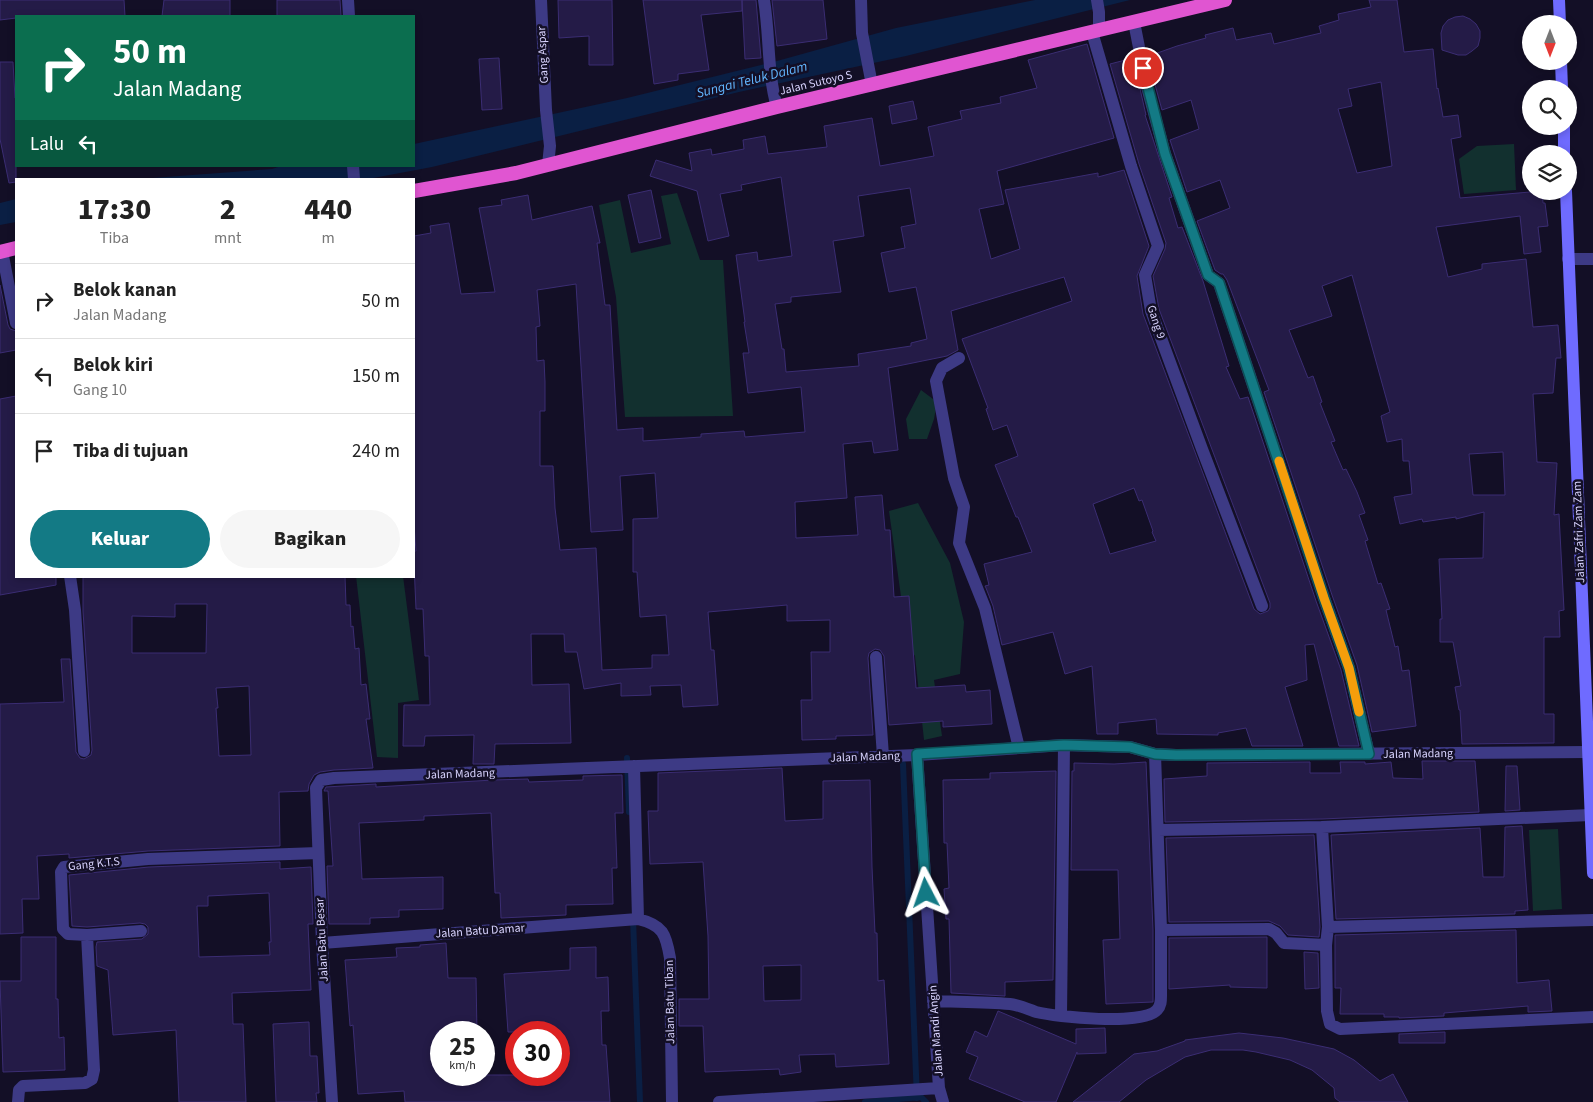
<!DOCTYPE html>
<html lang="id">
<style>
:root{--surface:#fff;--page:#f6f6f6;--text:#222;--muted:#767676;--line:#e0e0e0;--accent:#137a85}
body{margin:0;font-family:"Source Sans 3",sans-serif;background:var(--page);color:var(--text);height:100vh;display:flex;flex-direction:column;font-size:19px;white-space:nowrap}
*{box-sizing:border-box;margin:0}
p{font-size:16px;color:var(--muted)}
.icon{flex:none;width:28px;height:28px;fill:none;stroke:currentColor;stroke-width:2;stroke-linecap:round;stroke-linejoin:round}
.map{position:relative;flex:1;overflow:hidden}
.panel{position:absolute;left:15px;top:178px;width:400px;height:400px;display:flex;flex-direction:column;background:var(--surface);border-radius:0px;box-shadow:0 2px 8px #0003}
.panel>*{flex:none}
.banner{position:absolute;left:15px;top:15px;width:400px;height:152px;border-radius:0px;box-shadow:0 2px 8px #0003;background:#0b6e4f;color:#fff;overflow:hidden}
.needle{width:32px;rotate:180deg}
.buttons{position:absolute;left:1522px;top:15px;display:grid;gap:10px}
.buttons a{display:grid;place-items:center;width:55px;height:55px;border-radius:50%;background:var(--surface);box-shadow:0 2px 8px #0003;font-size:25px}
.speed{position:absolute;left:430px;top:1021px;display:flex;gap:10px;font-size:25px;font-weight:700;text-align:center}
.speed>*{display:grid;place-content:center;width:65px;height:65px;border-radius:50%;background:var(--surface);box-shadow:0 2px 8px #0003;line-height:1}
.speed small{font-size:12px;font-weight:400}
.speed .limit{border:8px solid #d22;background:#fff;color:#111}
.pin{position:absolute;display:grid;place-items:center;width:42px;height:42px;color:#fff;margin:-21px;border:2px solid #fff;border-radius:50%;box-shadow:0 1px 5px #0007}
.me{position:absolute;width:55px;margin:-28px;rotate:356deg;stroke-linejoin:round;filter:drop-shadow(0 0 4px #0008)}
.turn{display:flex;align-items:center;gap:18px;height:105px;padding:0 15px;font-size:22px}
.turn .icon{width:65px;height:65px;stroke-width:2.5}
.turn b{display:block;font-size:35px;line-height:42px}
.then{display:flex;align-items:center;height:48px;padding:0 15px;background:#0003;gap:10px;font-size:19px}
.eta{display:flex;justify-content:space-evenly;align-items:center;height:85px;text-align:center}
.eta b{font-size:30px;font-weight:800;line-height:35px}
.action{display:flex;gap:10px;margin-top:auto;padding:10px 15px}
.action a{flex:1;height:58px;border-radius:30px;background:var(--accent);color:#fff;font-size:20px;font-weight:800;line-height:58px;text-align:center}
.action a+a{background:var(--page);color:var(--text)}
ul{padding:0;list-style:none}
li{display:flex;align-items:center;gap:15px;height:75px;padding:0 15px;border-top:1px solid var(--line)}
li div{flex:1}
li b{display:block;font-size:19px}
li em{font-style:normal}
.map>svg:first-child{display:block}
.green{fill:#12302f}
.water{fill:#0a1f44}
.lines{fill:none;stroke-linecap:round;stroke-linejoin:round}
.stream{stroke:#0a1f44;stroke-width:6}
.building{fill:#241b47;stroke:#3b2d73;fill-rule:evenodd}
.minor{stroke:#3d3a85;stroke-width:12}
.tertiary{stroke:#3d3a85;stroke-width:12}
.secondary{stroke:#6f6bff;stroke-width:12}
.trunk{stroke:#e055d1;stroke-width:14}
.route-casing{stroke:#0c4f56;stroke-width:12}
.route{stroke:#137a85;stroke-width:9}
.slow{stroke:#f59e0b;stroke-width:9}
.labels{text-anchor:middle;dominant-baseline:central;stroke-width:5;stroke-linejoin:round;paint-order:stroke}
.street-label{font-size:12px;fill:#d9d4ff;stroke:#130f26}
.water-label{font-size:14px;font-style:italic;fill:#62b6ff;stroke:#130f26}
</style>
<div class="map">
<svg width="1593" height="1102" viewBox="0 0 1593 1102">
<rect width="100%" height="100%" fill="#130f26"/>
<path class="green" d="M1514,144L1516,190L1464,194L1459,159L1477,146Z
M677,193L700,260H723L733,416L625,417L616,297L599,205L620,200L631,253L671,244L661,196Z
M921,390L937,402L934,419L927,439H909L906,419Z
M918,503L950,563L964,622L960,674L934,680L942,736L924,740L915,656L908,646L889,511Z
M356,576H403L419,700L398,703V758L377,757Z
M1558,829L1562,909L1533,911L1529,830Z"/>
<path class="water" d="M1035,0H1130L906,56L739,92L432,167L368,179H139L272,169L281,166H414V144L627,98L777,61L896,28Z
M16,199V222L0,225V203Z"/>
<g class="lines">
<path class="stream" d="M627,758L629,812
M903,764L917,1098
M633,919L640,1102
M865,1102L921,1097L926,1102"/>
</g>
<path class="building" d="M0,0H124L125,16H16V18L0,20Z
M164,0H230V16H162Z
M277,0H340L341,16H277Z
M558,0H612L613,65H589V36L559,38Z
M643,0H742V11L701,15L709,70L678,74V80L654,84Z
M742,0H756L761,58L745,59Z
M772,0H823L827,39L777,46Z
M1369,0H1397L1404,52L1433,49L1437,89L1438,88L1443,117L1458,115L1461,137L1451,139L1460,198L1542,191L1543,203H1545L1548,226L1538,227L1541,252L1524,254L1520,216L1436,227L1448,277L1482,269V264L1526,259L1533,327L1558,325L1561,358H1556L1553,393L1533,394L1537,462L1557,463L1554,515L1559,514L1564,610L1559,611L1560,637H1544V714H1554V743L1462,744L1460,710H1459L1455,687L1461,686L1453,642H1440V619H1442L1439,559L1483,558L1484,512L1456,519V517L1423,522L1422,519L1400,524L1394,497L1412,494L1409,461H1403L1402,439L1387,442L1381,416L1390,412L1352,275L1322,286L1332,316L1289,330L1308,378L1313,376L1322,402L1320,403L1335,441L1331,442L1343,470L1346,469L1357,492L1365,513L1359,515L1368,540L1365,541L1378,584L1381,583L1390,609L1386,610L1395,647L1398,646L1402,671L1409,670L1416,726L1372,732L1357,665L1332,595L1264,392L1269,390L1227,280L1223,274H1221L1215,270L1197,221L1230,208L1220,180L1187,192L1170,140L1199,129L1191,100L1162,110L1154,81L1149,56L1177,46L1206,38L1205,35L1233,28L1236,40L1271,33L1274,44L1321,33L1319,26L1339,20L1338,14L1371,7ZM1381,82L1392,166L1357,173L1338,109L1352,106L1348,89ZM1503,452L1505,495H1473L1469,454Z
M1463,16L1470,19L1476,24L1480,31V38L1478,46L1472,51L1466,55H1458L1442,50L1441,33L1443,26L1448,20L1455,17Z
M1087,44L1114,138L997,171L1004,204L979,209L991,259L1020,249L1005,190L1098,173V177L1124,170L1149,246L1137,276L1143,314L1254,609L1260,614L1268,611L1270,608V603L1159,309L1153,276L1165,249L1166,243L1139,164L1110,64L1133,58L1146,115H1145L1172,197L1169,198L1178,228L1182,227L1203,281L1229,366L1226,367L1240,399L1248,397L1316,601L1341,670L1359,746H1339L1314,644L1305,645L1307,680L1285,687L1303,746H1252L1246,728L1218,733V735L1157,734L1156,719L1118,723V734H1097L1092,666L1065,674L1053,632L1002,645L993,606L986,588L985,586L989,585L984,564L1032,552L1018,517H1016L995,465L1018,456L1007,425L993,430L986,409L988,408L962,339L1072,301L1064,277L951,311L958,350L947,356L888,368L898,450L874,453L872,441L843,444L847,498L795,502L796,538L858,535L855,497L882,495L885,530H890L894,597L909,596L916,688L965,685L966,692L990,690L992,724L943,727V721L889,725L884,656L880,650L875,649L869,653L868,658L873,735L836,736V739L802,740L801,700H812L811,652H830V620L787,621V605L708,612L711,650H714L718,705L683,707L681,685L650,686L651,695L621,696V683L584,689L577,652H565L564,634H531L532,685L569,684L571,743L495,744L494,764H473L474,735L425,736L424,746H403L404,705H430L429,656H425L423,609H416L414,564V551H416L414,525V236L431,233L430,226L449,223L461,294L495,292L479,208L502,205L501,200L528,195L532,220L592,206L600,243H597L605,305H610L617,430L643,428V441L701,437V434L744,431L745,437L805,432L801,387L748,393L743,353H749L744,322H745L736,255L757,252L758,261L792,256L781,177L741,185L742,190L720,194L729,236L708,241L697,191L650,176L656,160L692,171L689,153L711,149L712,155L744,149L743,140L765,136L768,154L827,147L824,126L872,118L880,166L934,156L928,127L962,119L960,111L1001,103L1000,97L1037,88L1028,60ZM910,188L916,224L901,227L905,248L881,253L889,292L916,287L927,339L911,343V346L858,354L859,366L786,372L784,349H782L775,304L791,302V297L841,292L833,241L864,236L858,196ZM576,284L591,532L623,530L620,476L655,473L658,518L633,519V572H637L640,617L666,615L669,655H652V668L602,670L596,548L560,550L555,508L553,466H540V411H545V382L544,360L537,361L536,327L540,326L537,290ZM1134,488L1139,501L1142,500L1153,531L1152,532L1156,541L1110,554L1093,504Z
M499,58L502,109L482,110L479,59Z
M0,62H13L15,98H16V182L9,183L0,139Z
M913,101L917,119L892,124L889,106Z
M651,190L661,238L639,243L628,195Z
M0,285L8,325L10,329L16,331V350L0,353Z
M16,396V576H56V585L0,595V399Z
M83,576H345L346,605H350L351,627L353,626L355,649L359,648L361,685L366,684L370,719H366L373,768L334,770L320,772L314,775L309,784L308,791L279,792L280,846L148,851L69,858V854L37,856L39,899H22L23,933L0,934V704L64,702L61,659H70L76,752L80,758L84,759L91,755L92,750L83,611ZM175,604H207L206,653H132V616L175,617ZM249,686L251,755L219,756L216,708H218L216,688Z
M1422,761H1475L1479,812L1322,819L1165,822L1164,779L1207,776V763L1310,762V773H1341L1340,762H1365V764L1391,762L1393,778L1423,779Z
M1146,762L1153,930V1002L1106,1004L1103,940L1120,939L1118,870H1071L1072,771H1074V763L1114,764Z
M1506,766H1517L1520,810L1505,811Z
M782,768L785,821L823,819V781L870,780L872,867L875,933H877L878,981L884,980L889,1064L836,1067L835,1054L799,1055L801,1072L780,1075L779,1069L705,1072L703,1026H679V999H709L708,936L703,862L650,864L648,811H658V773ZM801,965V1000L764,1001L763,966Z
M1056,771L1053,980L1005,982V996L951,993L949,919H946L944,889L949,888L947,843H944L943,780L990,779V773Z
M622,775L623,813H615L617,868H612L613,904L566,905V915L501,918L500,893H495L491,813L424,816V820L359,823L362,879L443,877V909L399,910V917L370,918V924H329L327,866H333L328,791H324L326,787L376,784V787L493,780L528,779L529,782L583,780V776Z
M1522,826L1528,910L1515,911V914L1336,919L1331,835L1480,828L1483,877H1504L1505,827Z
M1314,835L1320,927L1319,937L1288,935L1280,926L1269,921L1169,922L1166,838Z
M280,862V869L311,867L313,924H308L311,990L232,993L233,1024H243L246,1102H179L176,1030L113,1035L108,970L97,966L96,947L97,942L142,939L148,934V927L145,924L140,923L87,927L72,926L69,875L149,867ZM269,893L271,942H269L270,955L199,957L197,906H208V896Z
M1516,930L1517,983L1549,980L1552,1011L1528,1012V1006L1444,1013V1016L1399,1018V1017H1384V1014H1340L1341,988H1335V935Z
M21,937H56V999H58L59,1038L64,1037L65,1070L3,1072L0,981H21Z
M1169,938L1267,937V988L1230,987V985L1169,989Z
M446,943L448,978H476L477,1032H437L438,1075H559V1032H508L504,974L570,970V948L596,947V978L608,977L609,1011H601L602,1045H606L610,1102H405L404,1091L358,1094L353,1025L350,1026L345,960L397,957L396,948L420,947V945Z
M1304,952L1318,953L1319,988L1305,989Z
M998,1011L1076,1044V1029L1105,1028L1106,1053L1077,1054V1052L1056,1102H1025L969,1079L978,1057L966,1052L975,1031L987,1037Z
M309,1022L310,1056H317L319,1093H316L317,1102H276L273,1024Z
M1445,1032V1043H1399V1034Z
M1239,1033L1283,1038L1334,1049L1354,1060L1380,1081L1393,1074L1408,1102H1340L1335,1098L1334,1088L1312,1070L1290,1060L1256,1052L1243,1050H1211L1185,1057L1146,1080L1119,1102H1073L1134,1054L1157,1051L1185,1041V1040Z"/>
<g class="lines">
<path class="minor" d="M348,0L349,16
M541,0L546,110L550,146L548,165
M764,0C770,36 767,73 777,107
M1097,0L1099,12V30
M1134,22L1146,83L1165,154L1208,275L1219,283L1324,598L1349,668L1369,754
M1092,32L1131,166L1158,246L1145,275L1151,311L1202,449L1262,606
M353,166L354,179
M2,251L16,323
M1568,259H1593
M959,358L942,368L936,381L954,478L964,507L959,543L985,608L1019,748
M70,576L75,610L84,751
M876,657L883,756
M917,755L939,1088L943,1102
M634,766L638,919
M1322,827L1328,927L1326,945L1327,1011L1330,1024L1340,1029L1593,1017
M1158,830L1322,827L1590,815
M1328,927L1593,920
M1161,930L1269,929L1276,933L1284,943L1326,945
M87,935L141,931
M322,943L638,919C663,925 666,934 670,958L672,1102
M933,1001C959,1002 985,1002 1010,1004C1019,1005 1028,1009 1036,1012C1057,1017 1142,1026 1157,1010C1161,1006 1161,1001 1161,996V930L1155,754
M1061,1016L1064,745
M18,1102L19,1090L23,1086L85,1083L92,1079L94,1070L87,935L68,934L63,929L61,872L64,867L148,859L318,853
M332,1102L322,943L316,788L321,780L334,778L917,755L1064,745L1130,747L1155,754L1176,755L1588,752
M719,1102L939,1088"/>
<path class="tertiary" d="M861,0L862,33L872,85"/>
<path class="secondary" d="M1559,0L1560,24
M1561,61L1562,89
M1564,126V154
M1566,191L1593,873"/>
<path class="trunk" d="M414,191L516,173L777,107L1225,0
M0,252L16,248"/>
</g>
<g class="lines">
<defs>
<path id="route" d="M926,893L917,754L1064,745L1130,747L1155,754L1176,755L1369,754L1349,668L1324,598L1219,283L1208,275L1165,154L1143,68"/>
</defs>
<use href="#route" class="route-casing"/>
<use href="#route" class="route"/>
<path class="slow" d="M1279,461L1324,598L1349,668L1359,712"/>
</g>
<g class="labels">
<g class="street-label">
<text transform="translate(543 55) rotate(-93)">Gang Aspar</text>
<text transform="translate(816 83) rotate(-13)">Jalan Sutoyo S</text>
<text transform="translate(1156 322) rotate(72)">Gang 9</text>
<text transform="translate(1579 532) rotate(-92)">Jalan Zafri Zam Zam</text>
<text transform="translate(1418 754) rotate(-1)">Jalan Madang</text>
<text transform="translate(865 757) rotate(-2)">Jalan Madang</text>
<text transform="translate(460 774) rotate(-2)">Jalan Madang</text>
<text transform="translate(94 864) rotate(-6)">Gang K.T.S</text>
<text transform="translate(480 931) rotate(-4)">Jalan Batu Damar</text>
<text transform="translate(322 940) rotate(-93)">Jalan Batu Besar</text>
<text transform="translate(670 1002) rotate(-91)">Jalan Batu Tiban</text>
<text transform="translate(936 1031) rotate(-94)">Jalan Mandi Angin</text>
</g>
<g class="water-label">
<text transform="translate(752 80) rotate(-14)">Sungai Teluk Dalam</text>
</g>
</g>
</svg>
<div class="buttons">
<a><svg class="needle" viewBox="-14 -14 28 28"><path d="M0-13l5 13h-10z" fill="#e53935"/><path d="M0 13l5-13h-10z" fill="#767676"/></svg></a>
<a><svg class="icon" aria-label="search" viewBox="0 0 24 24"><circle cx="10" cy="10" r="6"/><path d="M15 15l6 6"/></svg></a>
<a><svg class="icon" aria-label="layers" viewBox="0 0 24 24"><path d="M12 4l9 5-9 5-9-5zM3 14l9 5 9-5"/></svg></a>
</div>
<div class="speed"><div>25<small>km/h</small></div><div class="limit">30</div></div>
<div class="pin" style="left:1143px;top:68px;background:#d93025"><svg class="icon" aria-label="arrive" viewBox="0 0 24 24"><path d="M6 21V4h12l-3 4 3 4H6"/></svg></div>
<svg class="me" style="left:926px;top:893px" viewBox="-20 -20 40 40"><path d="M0-17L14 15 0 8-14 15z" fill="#137a85" stroke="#fff" stroke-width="4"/></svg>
<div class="banner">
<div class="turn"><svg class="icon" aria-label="right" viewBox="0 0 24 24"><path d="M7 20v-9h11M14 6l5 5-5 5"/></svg><div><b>50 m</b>Jalan Madang</div></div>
<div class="then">Lalu<svg class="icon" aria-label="left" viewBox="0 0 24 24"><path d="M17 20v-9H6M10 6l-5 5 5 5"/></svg></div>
</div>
<section class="panel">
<div class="eta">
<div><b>17:30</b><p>Tiba</p></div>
<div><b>2</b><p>mnt</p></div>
<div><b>440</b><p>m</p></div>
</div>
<ul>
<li><svg class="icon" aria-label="right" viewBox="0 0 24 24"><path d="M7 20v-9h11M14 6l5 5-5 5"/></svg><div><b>Belok kanan</b><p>Jalan Madang</p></div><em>50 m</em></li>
<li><svg class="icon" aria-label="left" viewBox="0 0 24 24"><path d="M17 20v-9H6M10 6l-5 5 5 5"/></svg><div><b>Belok kiri</b><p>Gang 10</p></div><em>150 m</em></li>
<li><svg class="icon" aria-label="arrive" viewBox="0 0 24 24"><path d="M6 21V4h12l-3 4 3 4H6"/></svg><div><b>Tiba di tujuan</b></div><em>240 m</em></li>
</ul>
<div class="action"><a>Keluar</a><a>Bagikan</a></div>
</section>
</div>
